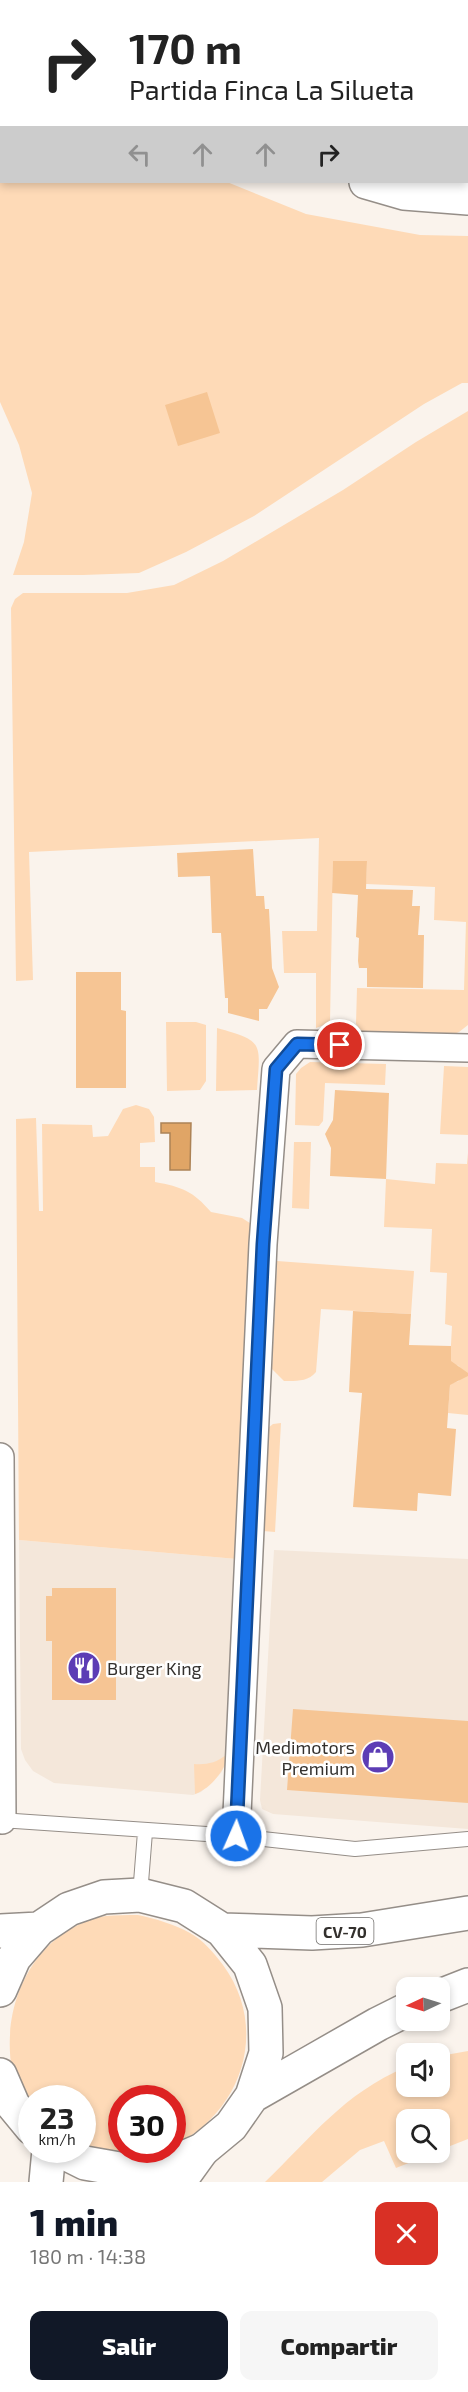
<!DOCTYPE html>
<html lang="es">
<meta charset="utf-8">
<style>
:root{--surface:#fff;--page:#f6f6f6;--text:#222;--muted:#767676;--accent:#111827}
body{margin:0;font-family:"Exo 2",sans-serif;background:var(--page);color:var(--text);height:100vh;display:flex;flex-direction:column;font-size:22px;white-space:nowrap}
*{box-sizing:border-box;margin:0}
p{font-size:20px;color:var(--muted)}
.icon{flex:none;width:33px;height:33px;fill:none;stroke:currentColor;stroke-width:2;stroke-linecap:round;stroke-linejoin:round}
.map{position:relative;height:2182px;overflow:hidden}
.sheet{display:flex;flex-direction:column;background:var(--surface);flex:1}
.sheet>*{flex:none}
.top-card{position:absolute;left:0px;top:0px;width:468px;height:183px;box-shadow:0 3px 9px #0003;background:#fff;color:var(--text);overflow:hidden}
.needle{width:39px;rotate:266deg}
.controls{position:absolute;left:396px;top:1977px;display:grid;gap:12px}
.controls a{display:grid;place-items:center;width:54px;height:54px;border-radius:12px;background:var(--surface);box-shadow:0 3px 9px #0003;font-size:30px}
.speed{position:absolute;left:18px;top:2085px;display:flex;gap:12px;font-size:30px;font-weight:700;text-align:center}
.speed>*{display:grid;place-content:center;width:78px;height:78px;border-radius:50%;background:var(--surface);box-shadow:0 3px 9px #0003;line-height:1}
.speed small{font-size:15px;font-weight:400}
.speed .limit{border:9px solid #d22;background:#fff;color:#111}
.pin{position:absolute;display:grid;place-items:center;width:51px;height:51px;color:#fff;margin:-26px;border:3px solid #fff;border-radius:50%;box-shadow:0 2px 6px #0007}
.me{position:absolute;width:66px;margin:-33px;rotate:2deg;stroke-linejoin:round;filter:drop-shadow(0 0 4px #0008)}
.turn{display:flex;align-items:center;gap:21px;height:126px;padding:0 30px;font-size:27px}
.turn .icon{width:78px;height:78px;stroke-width:2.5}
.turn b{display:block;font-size:42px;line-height:51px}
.lanes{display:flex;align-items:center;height:57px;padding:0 30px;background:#0003;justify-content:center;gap:30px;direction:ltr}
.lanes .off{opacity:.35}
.round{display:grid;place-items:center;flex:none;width:63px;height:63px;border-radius:12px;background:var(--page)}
.headline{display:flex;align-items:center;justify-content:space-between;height:102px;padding:0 30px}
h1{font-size:36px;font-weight:800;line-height:45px;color:var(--accent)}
.primary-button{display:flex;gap:12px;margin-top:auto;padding:12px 30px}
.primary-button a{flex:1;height:69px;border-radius:12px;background:var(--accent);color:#fff;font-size:24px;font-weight:800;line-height:69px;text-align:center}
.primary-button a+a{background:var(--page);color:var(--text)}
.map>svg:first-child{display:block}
.built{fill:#f4e7da}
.green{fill:#fedab7}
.water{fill:#e0a566;stroke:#ac8255;stroke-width:1.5}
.building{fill:#f6c594}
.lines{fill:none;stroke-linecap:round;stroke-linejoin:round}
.lane-casing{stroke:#958e88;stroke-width:16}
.street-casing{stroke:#958e88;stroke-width:30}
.secondary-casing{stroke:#958e88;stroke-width:36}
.primary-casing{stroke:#958e88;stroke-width:36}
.highway-casing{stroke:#958e88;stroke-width:36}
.lane{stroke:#fff;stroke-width:14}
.street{stroke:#fff;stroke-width:27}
.secondary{stroke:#fff;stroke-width:33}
.primary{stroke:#fff;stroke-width:33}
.highway{stroke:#fff;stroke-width:33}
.route-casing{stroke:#114b97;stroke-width:15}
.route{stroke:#1a73e8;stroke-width:10}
.labels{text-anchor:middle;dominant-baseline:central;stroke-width:5;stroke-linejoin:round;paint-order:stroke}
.shield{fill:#fff;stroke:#706e6c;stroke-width:1.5}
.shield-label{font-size:16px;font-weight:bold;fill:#33302d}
.poi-label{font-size:18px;fill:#33302d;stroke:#fff;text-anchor:start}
</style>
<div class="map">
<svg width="468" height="2182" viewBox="0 0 468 2182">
<rect width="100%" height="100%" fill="#faf3ec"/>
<path class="built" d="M19,1540L237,1559L228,1759L221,1773L201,1792L193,1795L54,1783L33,1771L25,1760L21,1749Z
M274,1550L468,1559V1829L273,1814L262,1809L260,1800Z"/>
<path class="green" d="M0,0L49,1L2,2V182H227L306,214L420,235L468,236V383H462L424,404L254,516L186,552L139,573L83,575H13L24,542L32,493L19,445L0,402Z
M165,0H468V138L466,2Z
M468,411V1025L459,1032L449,1036L363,1033L356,1024L357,988L464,990L466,922L434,920L435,887L366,884L367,861L333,862L330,1023L316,1028V973H284L282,931H317L319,838L29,852L33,980L16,981L11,608L15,599L23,593H127L174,585L223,561L343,490L416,442Z
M166,1022H196L206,1025V1081L200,1090L167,1091Z
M217,1028C265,1041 260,1043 257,1090L216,1091Z
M310,1062L386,1064L385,1085L325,1083L323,1121L319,1126L295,1125L296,1074L301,1068Z
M444,1066L468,1067V1135L440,1134Z
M136,1105L149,1109L154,1117L155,1142L140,1143V1167H155V1182C182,1187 193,1191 211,1212L242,1218L259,1229L237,1559L19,1540L16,1119L36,1118L39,1211H43L42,1124L92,1125L93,1137L108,1136L123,1109Z
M294,1142H311L309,1209L292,1208Z
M468,1153V1415L448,1413L450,1384L459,1381L461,1373L459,1366L450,1363L452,1326L445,1324L447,1273L430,1272L432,1229L384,1227L386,1179L435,1184L436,1163L467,1164Z
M277,1261L414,1271L411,1314L321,1309L316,1372C308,1382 295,1381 284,1381L272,1369Z
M281,1423L275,1532L263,1531L268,1428L273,1424Z
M226,1755L228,1759C221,1774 211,1788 195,1794L194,1764C206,1765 216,1763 226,1755Z
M138,1915C156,1919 174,1924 190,1933C203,1940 214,1953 223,1965C270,2029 242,2113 173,2146L172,2098H122V2150H159C132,2157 109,2153 83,2146L82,2098H32V2106C25,2095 16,2082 12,2070C0,2002 36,1929 106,1916C116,1915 128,1915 138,1915Z
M468,2051V2139L440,2150V2120H406V2152L434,2153L396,2168L384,2141L360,2150L322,2182H265C313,2136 343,2094 406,2067V2086H440V2056Z"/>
<path class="water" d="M161,1123H191L190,1170H170V1133H161Z"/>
<path class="building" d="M207,392L220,433L178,446L165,405Z
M253,849L256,896H264L265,909H269L272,968L279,987L267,1009H259V1021L228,1013V998H225L221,933H212L210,876L178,877L177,853Z
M333,861H367L366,889L413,890L412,906H420L418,935H424L423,988L367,987V968H359L358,961L359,938L356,937L358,895L332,893Z
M76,972H121V1010L126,1011V1088H76Z
M335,1090L389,1093L386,1179L330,1176L331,1148L325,1134L333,1120Z
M353,1311L411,1314L409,1345L451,1346V1361L468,1373V1376L450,1385L447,1428L456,1429L451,1496L418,1493L417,1511L353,1507L362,1393L349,1392Z
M52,1588H116V1700H52V1641H46V1596H52Z
M293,1709L468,1721V1803L287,1790Z"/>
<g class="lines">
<defs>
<path id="lane" d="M0,1820L236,1836L355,1849L468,1839
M140,1895L145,1832"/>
<path id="street" d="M0,1457L2,1820
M236,1836L263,1244L276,1069L297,1044L468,1048"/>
<path id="secondary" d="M46,2182L49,2150
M179,2182L202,2150"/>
<path id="primary" d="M222,1930L312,1933L362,1930L468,1913
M0,1931L39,1929
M0,1990L14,1958L39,1929L69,1909L104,1897L140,1895L184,1906L222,1930L250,1965L265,2008L266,2053L252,2096L231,2126L202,2150L165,2166L125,2170L85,2163L59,2150
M440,1996L468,1985
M0,2075L13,2105L32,2128
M252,2096L378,2024L406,2010"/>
<path id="highway" d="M93,0L94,2
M133,0L134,2
M366,182L404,193L468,198"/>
</defs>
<use href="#lane" class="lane-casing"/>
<use href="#street" class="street-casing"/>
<use href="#secondary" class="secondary-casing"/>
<use href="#primary" class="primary-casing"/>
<use href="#highway" class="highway-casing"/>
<use href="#lane" class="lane"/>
<use href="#street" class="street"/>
<use href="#secondary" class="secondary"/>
<use href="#primary" class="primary"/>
<use href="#highway" class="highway"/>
</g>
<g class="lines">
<defs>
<path id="route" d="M236,1836L263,1244L276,1069L297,1044L340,1045"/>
</defs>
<use href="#route" class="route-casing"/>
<use href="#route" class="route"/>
</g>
<defs>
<symbol id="restaurant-disc" viewBox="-11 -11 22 22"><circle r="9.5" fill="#5c3db5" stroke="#fff"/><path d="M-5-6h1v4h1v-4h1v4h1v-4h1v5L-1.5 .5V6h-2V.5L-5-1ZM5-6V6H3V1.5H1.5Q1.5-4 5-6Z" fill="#fff"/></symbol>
<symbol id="shop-disc" viewBox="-11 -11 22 22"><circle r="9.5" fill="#5c3db5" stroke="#fff"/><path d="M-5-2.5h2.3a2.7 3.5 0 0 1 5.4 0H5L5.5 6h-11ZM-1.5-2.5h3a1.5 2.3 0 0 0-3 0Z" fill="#fff"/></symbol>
</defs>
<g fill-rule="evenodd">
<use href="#restaurant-disc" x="65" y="1649" width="38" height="38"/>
<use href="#shop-disc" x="359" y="1738" width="38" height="38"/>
</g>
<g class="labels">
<rect class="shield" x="316.5" y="1918" width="57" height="26" rx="4.5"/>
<g class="shield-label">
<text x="345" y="1931">CV-70</text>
</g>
<g class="poi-label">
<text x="107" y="1668">Burger King</text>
<text x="355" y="1747" text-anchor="end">Medimotors<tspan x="355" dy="21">Premium</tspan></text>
</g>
</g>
</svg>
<div class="controls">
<a><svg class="needle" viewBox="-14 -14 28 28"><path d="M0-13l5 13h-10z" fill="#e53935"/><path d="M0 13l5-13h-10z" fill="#767676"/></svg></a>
<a><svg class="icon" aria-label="sound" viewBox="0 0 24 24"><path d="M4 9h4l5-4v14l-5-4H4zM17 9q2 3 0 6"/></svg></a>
<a><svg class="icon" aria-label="search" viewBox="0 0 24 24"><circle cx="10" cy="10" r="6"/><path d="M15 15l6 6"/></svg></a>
</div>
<div class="speed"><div>23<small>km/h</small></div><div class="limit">30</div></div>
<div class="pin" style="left:340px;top:1045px;background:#d93025"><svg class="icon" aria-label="arrive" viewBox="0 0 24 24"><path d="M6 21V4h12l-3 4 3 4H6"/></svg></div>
<svg class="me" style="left:236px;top:1836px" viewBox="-20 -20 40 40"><circle r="17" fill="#1a73e8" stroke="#fff" stroke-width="3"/><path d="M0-11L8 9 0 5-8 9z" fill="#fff"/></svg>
<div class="top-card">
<div class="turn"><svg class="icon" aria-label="right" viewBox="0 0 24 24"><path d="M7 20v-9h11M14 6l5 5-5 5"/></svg><div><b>170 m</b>Partida Finca La Silueta</div></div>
<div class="lanes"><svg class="icon off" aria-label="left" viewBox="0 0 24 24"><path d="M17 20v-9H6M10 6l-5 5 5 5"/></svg><svg class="icon off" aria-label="ahead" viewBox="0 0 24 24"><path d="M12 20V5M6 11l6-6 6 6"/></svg><svg class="icon off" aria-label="ahead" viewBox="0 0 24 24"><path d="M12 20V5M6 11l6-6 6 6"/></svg><svg class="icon" aria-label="right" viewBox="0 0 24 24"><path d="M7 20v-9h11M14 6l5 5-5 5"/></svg></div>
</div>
</div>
<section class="sheet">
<div class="headline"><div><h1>1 min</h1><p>180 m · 14:38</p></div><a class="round" style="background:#d93025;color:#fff"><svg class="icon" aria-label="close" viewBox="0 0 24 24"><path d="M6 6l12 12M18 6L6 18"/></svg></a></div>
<div class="primary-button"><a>Salir</a><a>Compartir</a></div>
</section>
